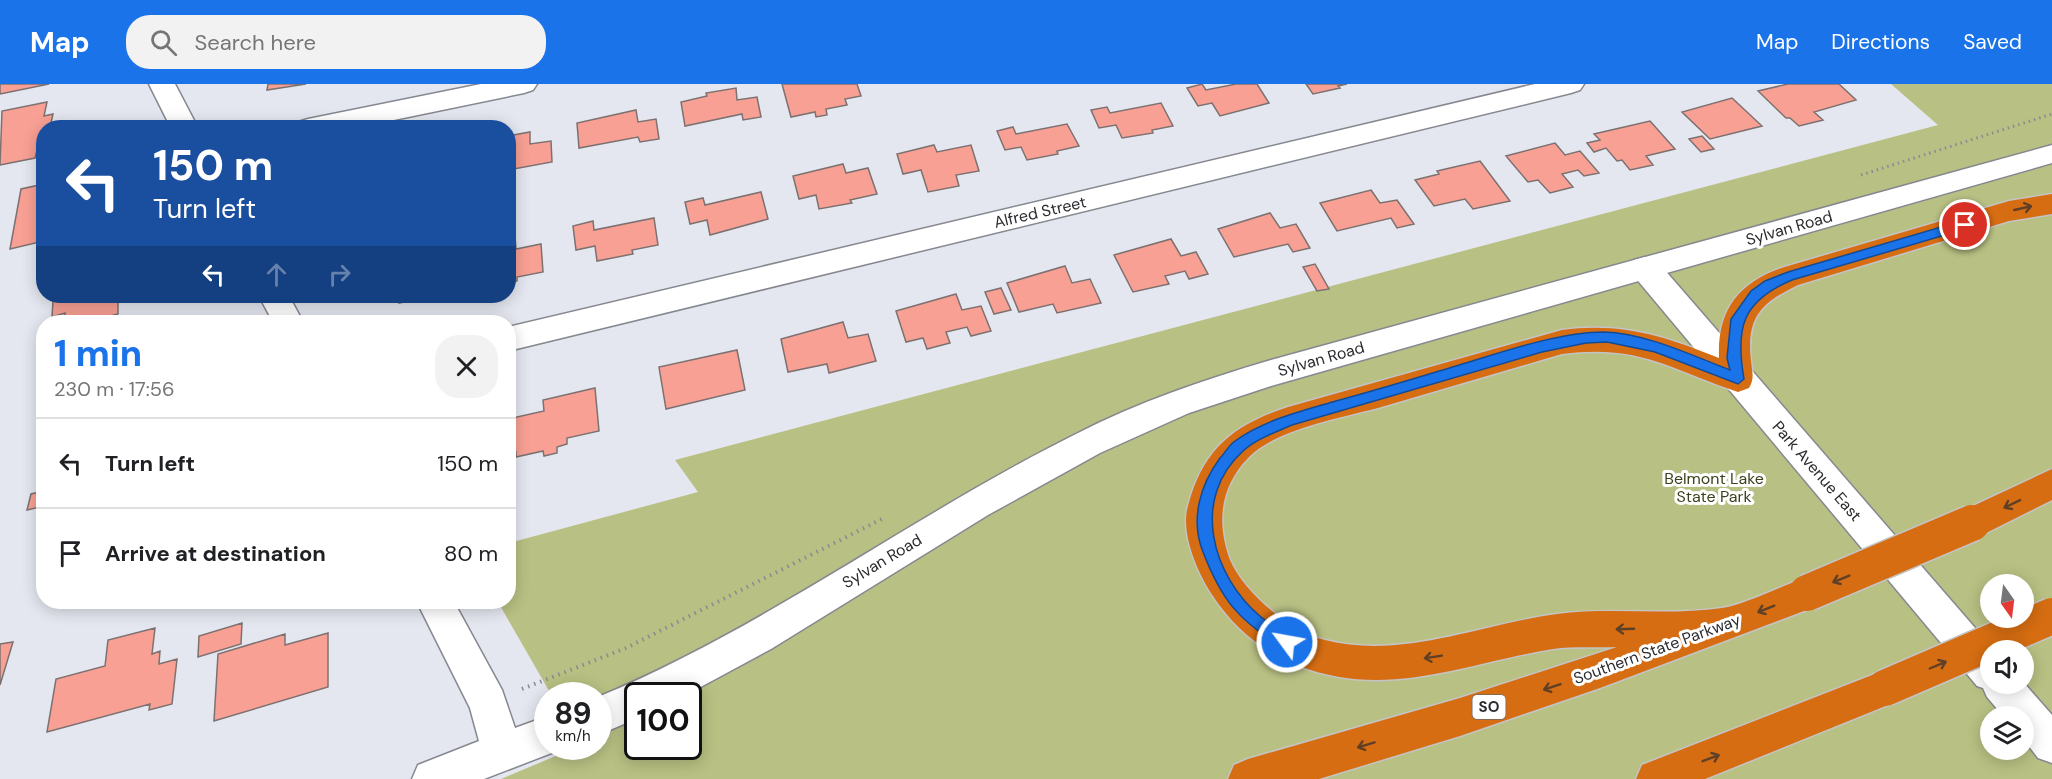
<!DOCTYPE html>
<meta charset="utf-8">
<style>
:root{--surface:#fff;--page:#f2f2f2;--text:#202124;--muted:#757577;--line:#e0e0e0;--accent:#1a73e8}
body{margin:0;font-family:"DM Sans",sans-serif;background:var(--page);color:var(--text);height:100vh;display:flex;flex-direction:column;font-size:22px;white-space:nowrap}
*{box-sizing:border-box;margin:0}
p{font-size:20px;color:var(--muted)}
.icon{flex:none;width:33px;height:33px;fill:none;stroke:currentColor;stroke-width:2;stroke-linecap:round;stroke-linejoin:round}
.map{position:relative;flex:1;overflow:hidden}
.side{position:absolute;left:36px;top:231px;width:480px;height:294px;display:flex;flex-direction:column;background:var(--surface);border-radius:24px;box-shadow:0 3px 15px #0003}
.side>*{flex:none}
.banner{position:absolute;left:36px;top:36px;width:480px;height:183px;border-radius:24px;box-shadow:0 3px 15px #0003;background:#1a4fa0;color:#fff;overflow:hidden}
.needle{width:39px;rotate:166deg}
.fabs{position:absolute;left:1980px;top:490px;display:grid;gap:12px}
.fabs a{display:grid;place-items:center;width:54px;height:54px;border-radius:50%;background:var(--surface);box-shadow:0 3px 15px #0003;font-size:30px}
.speed{position:absolute;left:534px;top:598px;display:flex;gap:12px;font-size:30px;font-weight:700;text-align:center}
.speed>*{display:grid;place-content:center;width:78px;height:78px;border-radius:50%;background:var(--surface);box-shadow:0 3px 15px #0003;line-height:1}
.speed small{font-size:15px;font-weight:400}
.speed .limit{border:3px solid #111;border-radius:9px;background:#fff;color:#111}
.pin{position:absolute;display:grid;place-items:center;width:51px;height:51px;color:#fff;margin:-26px;border:3px solid #fff;border-radius:50%;box-shadow:0 2px 6px #0007}
.me{position:absolute;width:66px;margin:-33px;rotate:302deg;stroke-linejoin:round;filter:drop-shadow(0 0 4px #0008)}
.turn{display:flex;align-items:center;gap:21px;height:126px;padding:0 18px;font-size:27px}
.turn .icon{width:78px;height:78px;stroke-width:2.5}
.turn b{display:block;font-size:42px;line-height:51px}
.lanes{display:flex;align-items:center;height:57px;padding:0 18px;background:#0003;justify-content:center;gap:30px;direction:ltr}
.lanes .off{opacity:.35}
.round{display:grid;place-items:center;flex:none;width:63px;height:63px;border-radius:24px;background:var(--page)}
.headline{display:flex;align-items:center;justify-content:space-between;height:102px;padding:0 18px}
h1{font-size:36px;font-weight:800;line-height:45px;color:var(--accent)}
ul{padding:0;list-style:none}
li{display:flex;align-items:center;gap:18px;height:90px;padding:0 18px;border-top:2px solid var(--line)}
li div{flex:1}
li b{display:block;font-size:22px}
li em{font-style:normal}
header{display:flex;align-items:center;gap:36px;box-sizing:border-box;height:84px;padding:0 30px;background:var(--accent);color:#fff}
header strong{font-size:28px}
nav{display:flex;gap:33px;margin-inline-start:auto;font-size:21px}
.search{width:420px;height:54px;background:var(--page);display:flex;align-items:center;gap:15px;box-sizing:border-box;padding:0 21px;border-radius:24px;color:var(--muted);font-size:22px}
.map>svg:first-child{display:block}
.green{fill:#b8c083;fill-rule:evenodd}
.building{fill:#f9a094;stroke:#7c7170;stroke-width:1.5}
.lines{fill:none;stroke-linecap:round;stroke-linejoin:round}
.street-casing{stroke:#868890;stroke-width:3}
.secondary-casing{stroke:#868890;stroke-width:3}
.highway-casing{stroke:#c4c4c5;stroke-width:3}
.path-far1{stroke:#8a8b92;stroke-width:3;stroke-dasharray:1.5 4;stroke-linecap:butt}
.path{stroke:#8a8b92;stroke-width:4;stroke-dasharray:1.5 5;stroke-linecap:butt}
.street{fill:#fff;fill-rule:evenodd}
.secondary{fill:#fff;fill-rule:evenodd}
.highway{fill:#d66d12;fill-rule:evenodd}
.highway-bridge-casing{stroke:#c4c4c5;stroke-width:39;stroke-linecap:butt}
.highway-bridge{stroke:#d66d12;stroke-width:36}
.oneway{stroke:#5f4027}
.route{fill:#1a73e8;stroke:#114b97;stroke-width:1.5}
.labels{text-anchor:middle;dominant-baseline:central;stroke-width:6;stroke-linejoin:round;paint-order:stroke}
.shield{fill:#fff;stroke:#6b6b6e;stroke-width:1.5}
.shield-label{font-size:15px;font-weight:bold;fill:#2c2c30}
.street-label{font-size:16px;fill:#2c2c30;stroke:#fff}
.park-label{font-size:16px;fill:#3c401b;stroke:#fff}
</style>
<header>
<strong>Map</strong>
<div class="search"><svg class="icon" aria-label="search" viewBox="0 0 24 24"><circle cx="10" cy="10" r="6"/><path d="M15 15l6 6"/></svg>Search here</div>
<nav><a>Map</a><a>Directions</a><a>Saved</a></nav>
</header>
<div class="map">
<svg width="2052" height="695" viewBox="0 0 2052 695">
<rect width="100%" height="100%" fill="#e5e7f0"/>
<path class="green" d="M1891,0H2052V695H501L577,663H598V612H552L498,518H508L509,459L698,408L675,376L1938,41ZM1990,501H2024V534H1990ZM1990,567H2024V600H1990ZM638,612H688V663H638ZM1990,633H2024V666H1990Z"/>
<path class="building" d="M0,0H49L0,10Z
M268,0H306L267,6Z
M782,0H857L861,12L845,15L847,21L826,25L827,31L816,33L815,28L791,33Z
M1202,0L1206,6L1236,0H1257L1269,19L1220,32L1212,19L1198,22L1187,4Z
M1306,0H1347L1338,2L1340,4L1313,10Z
M1788,0H1839L1856,16L1814,28L1823,36L1799,42L1790,34H1786L1758,7Z
M736,4L737,16L757,13L761,33L743,36L742,30L685,42L681,18L707,12L706,9Z
M1732,14L1762,42L1710,55L1682,28Z
M47,18L44,32L53,30L50,44H44V53L40,54L35,74L0,81L2,27Z
M1161,19L1173,42L1152,46L1153,49L1122,54L1116,41L1099,44L1091,26L1107,23L1110,29Z
M636,26L638,38L656,35L659,55L640,58L638,53L579,64L577,39Z
M1650,37L1675,65L1646,72L1653,81L1630,86L1622,76L1617,77L1606,64L1594,68L1587,59L1600,56L1594,50Z
M1067,40L1079,62L1057,67L1058,70L1027,76L1021,63L1005,66L997,47L1013,43L1016,50Z
M530,48V60L551,57L552,78L508,86V52Z
M1702,52L1714,65L1701,68L1689,55Z
M1555,59L1565,71L1580,67L1599,89L1584,92L1578,86L1562,90L1573,103L1550,109L1538,96L1528,98L1506,72Z
M934,61L937,68L971,61L979,87L956,91L959,102L928,108L921,86L903,90L897,70Z
M1480,77L1510,117L1473,125L1465,115L1434,122L1415,96L1439,90L1437,87Z
M843,80L846,89L868,84L877,110L850,116L852,119L819,125L816,111L799,115L793,92Z
M44,100V157L10,165L21,105Z
M1371,106L1380,119L1397,116L1414,140L1397,144L1391,134L1337,147L1320,119Z
M761,108L768,135L710,151L707,136L690,140L685,118L703,114L705,121Z
M1270,129L1280,144L1296,140L1310,164L1293,168L1288,160L1234,173L1218,145Z
M654,134L658,161L632,166L633,170L597,177L595,162L576,166L573,142L593,137L594,146Z
M515,152L516,165L541,160L543,188L517,193V197L508,199V153Z
M1171,155L1181,172L1196,168L1208,190L1189,195L1185,187L1165,192L1169,200L1133,208L1114,171Z
M1315,180L1329,205L1317,207L1303,183Z
M1065,182L1072,199L1090,195L1101,219L1057,229L1053,220L1019,228L1007,199Z
M1001,204L1011,226L994,230L985,208Z
M956,210L962,226L981,222L991,247L971,252L967,243L946,248L950,259L927,265L923,254L906,258L896,227Z
M67,212H118V230L88,238H64L65,229L52,233L53,217Z
M399,212H434L399,219Z
M843,238L848,254L868,250L876,277L829,289L827,280L788,288L781,255Z
M737,266L745,306L666,325L659,283Z
M595,304L599,347L567,354V360L557,363V369L544,372L543,367L516,373V368L508,370V335L544,327L543,316Z
M44,407V422L27,426L31,410Z
M242,539L241,560L198,573L199,552Z
M155,544L152,570L160,567L159,580L177,575L172,620L149,626L150,620L47,648L56,595L105,582L108,556Z
M328,549V603L214,637L218,570L285,550V561Z
M13,558L0,601V560Z"/>
<g class="lines">
<defs>
<path id="street" d="M481,0H537L533,6L524,9L355,44H295L298,38L308,35Z
M1535,0H1584L1580,6L1571,9L508,267V243Z
M1645,173L1656,176L1995,567H1990V600L2024,599L2052,631V679L2038,674L2024,656V633H2004L1987,613L1983,604L1977,602L1634,192L1630,184L1634,176Z"/>
<path id="secondary" d="M149,0H175L198,44H171Z
M2052,61V79L1271,302L1189,329L1100,369L988,431L771,565L684,612H638V634L598,651V613C767,543 913,431 1076,350C1138,318 1204,296 1271,276Z
M259,212H289L303,238H273Z
M417,518H454L502,606L515,644L548,632V663L562,665L484,695H412L418,681L479,657L470,624Z"/>
<path id="highway" d="M2052,110V130L2009,137L1798,201C1761,219 1746,233 1751,277C1752,288 1755,294 1749,304L1738,308C1669,285 1640,260 1562,270C1501,288 1439,306 1378,324C1340,334 1277,345 1249,373C1220,402 1216,439 1230,476C1244,509 1291,548 1325,556C1402,576 1481,540 1557,530C1611,523 1668,532 1722,524C1744,521 1784,501 1807,493L1820,497L1825,509L1820,521L1600,604L1460,652L1319,695H1228L1234,681L1248,675L1460,614L1617,563C1595,564 1574,562 1553,565C1465,579 1388,616 1299,582C1263,568 1234,544 1213,512C1198,490 1180,449 1188,422C1203,365 1233,341 1288,323L1562,246C1621,238 1665,252 1719,274C1717,224 1741,196 1788,182L2009,117Z
M2052,385V416L1984,450L1972,454L1960,450L1955,439L1960,428Z
M1885,586L1898,591L1904,604L1898,617L1705,695H1636L1642,681Z"/>
</defs>
<use href="#street" class="street-casing"/>
<use href="#secondary" class="secondary-casing"/>
<use href="#highway" class="highway-casing"/>
<path class="path-far1" d="M1861,91L2052,30"/>
<path class="path" d="M522,605L626,564L884,434"/>
<use href="#street" class="street"/>
<use href="#secondary" class="secondary"/>
<use href="#highway" class="highway"/>
<defs>
<path id="highway-bridge" d="M1807,509L1972,439
M1885,604L2052,532"/>
</defs>
<use href="#highway-bridge" class="highway-bridge-casing"/>
<use href="#highway-bridge" class="highway-bridge"/>
</g>
<defs><path id="oneway-shaft" d="M-6 0H5M1.5-3L5.5 0L1.5 3" fill="none" stroke-width="1.6" stroke-linecap="round" stroke-linejoin="round" transform="scale(1.5)"/></defs>
<g class="oneway">
<use href="#oneway-shaft" transform="translate(2023 124) rotate(-13)"/>
<use href="#oneway-shaft" transform="translate(2012 420) rotate(154)"/>
<use href="#oneway-shaft" transform="translate(1841 495) rotate(158)"/>
<use href="#oneway-shaft" transform="translate(1766 525) rotate(158)"/>
<use href="#oneway-shaft" transform="translate(1625 545) rotate(178)"/>
<use href="#oneway-shaft" transform="translate(1433 573) rotate(171)"/>
<use href="#oneway-shaft" transform="translate(1938 581) rotate(-23)"/>
<use href="#oneway-shaft" transform="translate(1552 603) rotate(162)"/>
<use href="#oneway-shaft" transform="translate(1366 661) rotate(163)"/>
<use href="#oneway-shaft" transform="translate(1711 674) rotate(-21)"/>
</g>
<path class="route" d="M1965,136L1969,137V144L1792,196C1742,217 1735,244 1744,295L1738,300L1655,268L1607,258L1586,259L1542,268L1292,341C1276,348 1256,355 1243,367C1190,415 1212,492 1261,533C1271,541 1282,547 1292,553L1295,558L1292,563L1287,565L1281,563C1238,535 1222,517 1203,468C1190,436 1200,401 1220,374C1225,369 1229,361 1235,357C1264,336 1302,327 1336,317C1369,308 1403,298 1436,288C1486,274 1553,248 1604,248C1645,249 1691,271 1730,286L1727,274L1731,235L1751,207L1765,197L1788,188Z"/>
<g class="labels">
<rect class="shield" x="1472.5" y="611" width="33" height="24" rx="4.5"/>
<g class="shield-label">
<text x="1489" y="623">SO</text>
</g>
<g class="street-label">
<text transform="translate(1040 128) rotate(-13)">Alfred Street</text>
<text transform="translate(1789 144) rotate(-16)">Sylvan Road</text>
<text transform="translate(1321 275) rotate(-16)">Sylvan Road</text>
<text transform="translate(1817 387) rotate(49)">Park Avenue East</text>
<text transform="translate(882 477) rotate(-31)">Sylvan Road</text>
<text transform="translate(1657 565) rotate(-20)">Southern State Parkway</text>
</g>
<g class="park-label">
<text x="1714" y="394">Belmont Lake<tspan x="1714" dy="18">State Park</tspan></text>
</g>
</g>
</svg>
<div class="fabs">
<a><svg class="needle" viewBox="-14 -14 28 28"><path d="M0-13l5 13h-10z" fill="#e53935"/><path d="M0 13l5-13h-10z" fill="#757577"/></svg></a>
<a><svg class="icon" aria-label="sound" viewBox="0 0 24 24"><path d="M4 9h4l5-4v14l-5-4H4zM17 9q2 3 0 6"/></svg></a>
<a><svg class="icon" aria-label="layers" viewBox="0 0 24 24"><path d="M12 4l9 5-9 5-9-5zM3 14l9 5 9-5"/></svg></a>
</div>
<div class="speed"><div>89<small>km/h</small></div><div class="limit">100</div></div>
<div class="pin" style="left:1965px;top:141px;background:#d93025"><svg class="icon" aria-label="arrive" viewBox="0 0 24 24"><path d="M6 21V4h12l-3 4 3 4H6"/></svg></div>
<svg class="me" style="left:1287px;top:558px" viewBox="-20 -20 40 40"><circle r="17" fill="#1a73e8" stroke="#fff" stroke-width="3"/><path d="M0-11L8 9 0 5-8 9z" fill="#fff"/></svg>
<div class="banner">
<div class="turn"><svg class="icon" aria-label="left" viewBox="0 0 24 24"><path d="M17 20v-9H6M10 6l-5 5 5 5"/></svg><div><b>150 m</b>Turn left</div></div>
<div class="lanes"><svg class="icon" aria-label="left" viewBox="0 0 24 24"><path d="M17 20v-9H6M10 6l-5 5 5 5"/></svg><svg class="icon off" aria-label="ahead" viewBox="0 0 24 24"><path d="M12 20V5M6 11l6-6 6 6"/></svg><svg class="icon off" aria-label="right" viewBox="0 0 24 24"><path d="M7 20v-9h11M14 6l5 5-5 5"/></svg></div>
</div>
<section class="side">
<div class="headline"><div><h1>1 min</h1><p>230 m · 17:56</p></div><a class="round"><svg class="icon" aria-label="close" viewBox="0 0 24 24"><path d="M6 6l12 12M18 6L6 18"/></svg></a></div>
<ul>
<li><svg class="icon" aria-label="left" viewBox="0 0 24 24"><path d="M17 20v-9H6M10 6l-5 5 5 5"/></svg><div><b>Turn left</b></div><em>150 m</em></li>
<li><svg class="icon" aria-label="arrive" viewBox="0 0 24 24"><path d="M6 21V4h12l-3 4 3 4H6"/></svg><div><b>Arrive at destination</b></div><em>80 m</em></li>
</ul>
</section>
</div>
